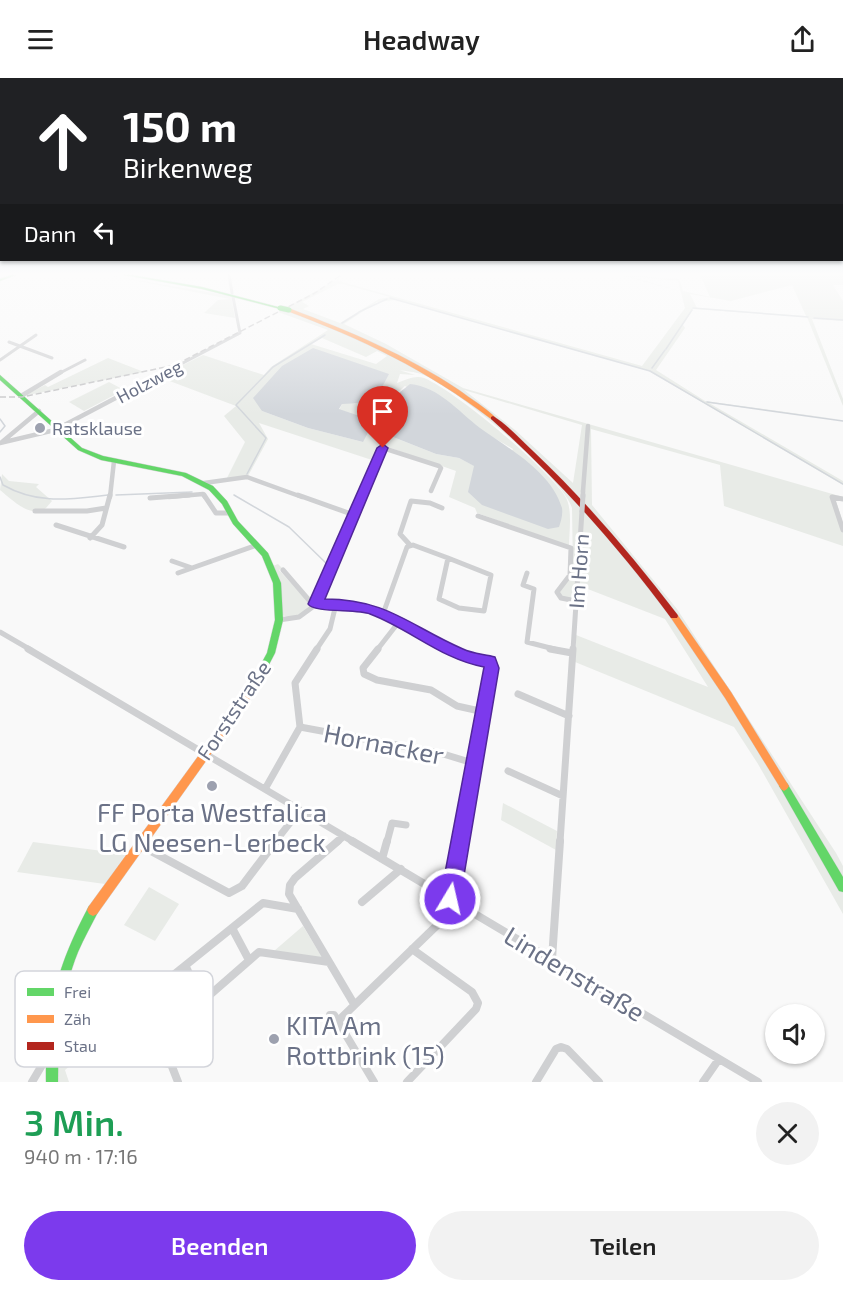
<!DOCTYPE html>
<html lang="de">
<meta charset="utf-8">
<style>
:root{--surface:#fff;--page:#f2f2f2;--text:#222;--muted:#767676;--accent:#7c3aed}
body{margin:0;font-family:"Exo 2",sans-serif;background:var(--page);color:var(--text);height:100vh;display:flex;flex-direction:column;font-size:22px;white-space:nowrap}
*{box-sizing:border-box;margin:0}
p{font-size:20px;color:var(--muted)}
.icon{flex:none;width:33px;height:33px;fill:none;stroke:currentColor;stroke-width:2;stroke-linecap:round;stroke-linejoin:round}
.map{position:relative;height:1004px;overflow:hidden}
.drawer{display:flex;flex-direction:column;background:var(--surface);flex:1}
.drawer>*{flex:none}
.top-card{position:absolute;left:0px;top:0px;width:843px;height:183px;box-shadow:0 2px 4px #0004;background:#202124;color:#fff;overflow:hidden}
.controls{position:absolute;left:765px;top:926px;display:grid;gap:12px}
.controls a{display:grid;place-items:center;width:60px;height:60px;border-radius:50%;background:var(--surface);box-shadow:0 2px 4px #0004;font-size:30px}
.pin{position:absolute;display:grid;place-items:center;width:51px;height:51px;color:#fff;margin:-62px -26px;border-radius:50% 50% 50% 0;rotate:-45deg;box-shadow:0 0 6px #0007}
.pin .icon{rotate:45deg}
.me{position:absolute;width:66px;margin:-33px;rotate:9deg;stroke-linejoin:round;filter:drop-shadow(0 0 4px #0008)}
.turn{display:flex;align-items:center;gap:21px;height:126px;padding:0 24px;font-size:27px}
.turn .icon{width:78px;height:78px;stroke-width:2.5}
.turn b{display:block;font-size:42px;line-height:51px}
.then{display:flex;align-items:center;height:57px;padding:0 24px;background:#0003;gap:12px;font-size:22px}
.round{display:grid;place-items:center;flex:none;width:63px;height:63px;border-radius:32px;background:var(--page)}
.head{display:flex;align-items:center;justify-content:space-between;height:102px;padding:0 24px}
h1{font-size:36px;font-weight:600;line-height:45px;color:#1e9e55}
.cta{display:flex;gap:12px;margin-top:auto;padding:12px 24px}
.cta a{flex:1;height:69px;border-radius:36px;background:var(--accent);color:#fff;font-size:24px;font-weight:600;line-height:69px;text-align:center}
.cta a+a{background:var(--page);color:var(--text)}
header{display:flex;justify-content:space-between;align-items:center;height:78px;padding:0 24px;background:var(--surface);font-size:27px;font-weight:600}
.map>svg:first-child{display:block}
.green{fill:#e8ebe7;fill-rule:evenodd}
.water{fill:#d2d6db}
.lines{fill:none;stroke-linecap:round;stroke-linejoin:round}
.stream{stroke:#d2d6db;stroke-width:1.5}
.fast-casing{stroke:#d5d5d7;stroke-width:1}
.slow-casing{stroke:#d5d5d7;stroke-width:1}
.jam-casing{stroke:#d5d5d7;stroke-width:1}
.street-far4{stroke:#cfd0d2;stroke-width:3}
.street-far3{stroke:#cfd0d2;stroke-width:4.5}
.street-far2{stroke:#cfd0d2;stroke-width:5}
.street-far1{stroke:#cfd0d2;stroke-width:7}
.street{stroke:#cfd0d2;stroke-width:8}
.fast{fill:#63d668;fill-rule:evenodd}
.slow{fill:#ff974d;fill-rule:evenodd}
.jam{fill:#b3261e;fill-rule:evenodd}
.rail{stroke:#c6c6c8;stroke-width:1.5;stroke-dasharray:6 3;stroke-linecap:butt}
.fast-bridge-casing{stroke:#d5d5d7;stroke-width:6;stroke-linecap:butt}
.street-bridge-far1{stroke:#cfd0d2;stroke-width:4.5}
.street-bridge{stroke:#cfd0d2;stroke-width:5}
.fast-bridge{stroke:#63d668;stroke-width:5}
.route{fill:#7c3aed;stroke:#51269a;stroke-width:1.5}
.poi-dot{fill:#9da1af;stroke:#fff;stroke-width:2}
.labels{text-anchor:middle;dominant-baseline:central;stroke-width:6;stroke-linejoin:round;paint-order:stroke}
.far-street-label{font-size:18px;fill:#6b7287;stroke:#fff}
.far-poi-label{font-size:18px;fill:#6b7287;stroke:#fff;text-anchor:start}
.street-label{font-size:21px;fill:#6b7287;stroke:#fff}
.near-street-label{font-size:26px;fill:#6b7287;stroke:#fff}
.near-poi-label{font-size:26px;fill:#6b7287;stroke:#fff}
.key{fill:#fff;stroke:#d3d5db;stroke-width:1.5}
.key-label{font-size:16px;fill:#6b7287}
</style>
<header><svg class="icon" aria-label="menu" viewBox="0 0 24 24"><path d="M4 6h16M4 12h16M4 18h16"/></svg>Headway<svg class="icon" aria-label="share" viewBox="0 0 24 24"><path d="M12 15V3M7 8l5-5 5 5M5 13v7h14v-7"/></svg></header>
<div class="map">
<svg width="843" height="1004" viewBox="0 0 843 1004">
<rect width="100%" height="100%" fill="#f9f9f9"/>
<path class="green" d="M107,197L231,218L235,240L204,235L218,222L230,221Z
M620,197L679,201L683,213L710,219L700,197H843V207H833L843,223V243L812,241L843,321V328L807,239L693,231L683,247L685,250L656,292L705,323L843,342L709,325L843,403V407L649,293L396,222L377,224L344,246L386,266L463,310L843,419L836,423L843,445V468L724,428L720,387L591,351L592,427L677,531L836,775L843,788V836L758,686L734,649L575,584L576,557L708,609L665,541L580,508L574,518L569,521L561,518L559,513L573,494L572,430C563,399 452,306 421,296C415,294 406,293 399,292L415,297L400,296L397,305C406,302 415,297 424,300C456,313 546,389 565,418C573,430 569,454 569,468L477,435L475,430L449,419L456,393L385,368L375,383L259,345L268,361L248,398L227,400L245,364L224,338L236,328L159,299L203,277L264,297L271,289L328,252L278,234L338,201L342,204L642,288L685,230L678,203L629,198L679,213ZM338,206H343L390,219L379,221L340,245L303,231L309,228L302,224ZM792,207L806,238L697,230L690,216L731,223ZM322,260L366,279L377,273L387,278L376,286L311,266ZM405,308L513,371L482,427L475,388L459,380L436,376L383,355L382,337L378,332ZM464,312L582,347L573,405L515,352ZM342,326L339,332L363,364L308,350L262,333Z
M108,280L144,294L23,318L45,307L48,309Z
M109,304L124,312L84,333L69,324Z
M2,396L9,403L39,406L36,409L52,423C50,425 48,428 46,430C32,442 11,421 0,412Z
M278,486L282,490L279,492L310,526C305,536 293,542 282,537L273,488Z
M503,725L557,753L556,772L501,742Z
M33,764L126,776L105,806L17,794Z
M149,809L179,826L155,863L124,847Z
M303,848L323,881L274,873Z
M80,968L83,977L65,992L69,1004H57L55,988Z"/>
<path class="water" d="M313,270L389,296C376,322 371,325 342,326L339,331L374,343L363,364L308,350L262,333L253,320L282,288Z
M410,306C439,309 458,333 480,350C509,371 551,393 562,430C563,436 561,443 559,449L548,451L482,427L468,414L474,388L459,380L436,376L383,355L382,337L378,332Z"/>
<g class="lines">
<path class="stream" d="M390,220L650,293L843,406
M693,230L808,239
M359,234L387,221
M814,240L843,242
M342,245L358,235
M666,271L692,232
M652,290L665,272
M707,324L843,343
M0,341L5,348L0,354
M247,396L266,360L236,327L273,289L325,257
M0,399L3,407C38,427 70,421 108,417
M116,417L192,414
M234,417L289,449L329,488"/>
<defs>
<path id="fast" d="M11,197H16L0,203V201Z
M124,197H132L202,209L282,230L280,231L202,211Z
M0,297L82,370L103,378L186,395L213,408L227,423L238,443L268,475L281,505L283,542L275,575L261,602L258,603L255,602L254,599L267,575L275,542L273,505L262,478L233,446L222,426L209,412L182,398L101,382L78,372L0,302Z
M784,703L787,705L843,799V814L839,813L781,711L779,708L781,705Z
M93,826L97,828L99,832C92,846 84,860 78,874C61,916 58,960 58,1004H46C45,934 56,890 89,828Z"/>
<path id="slow" d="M287,231H291C349,253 407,277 459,312C471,321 485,329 496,340L493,342L491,341C427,292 362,261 287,233Z
M674,535L677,536L731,614L787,705L789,708L787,711L784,713L781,711L725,620L671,540L670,538L671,536Z
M258,595L261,596L262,599L248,624L97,836L93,838L89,836L87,832L89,828L242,618L255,596Z"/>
<path id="jam" d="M493,338C507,346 522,363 534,374C587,424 633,479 677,536L678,538L677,540H671C617,467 559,402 491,341V339Z"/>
</defs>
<use href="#fast" class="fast-casing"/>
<use href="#slow" class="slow-casing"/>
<use href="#jam" class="jam-casing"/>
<path class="street-far4" d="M229,197L232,215
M9,264L52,280
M0,282L36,257
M58,296L85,282
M162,296L240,255L233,219"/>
<path class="street-far3" d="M21,318L61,294
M2,364L39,333
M0,365L55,352L165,294
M204,405L247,399L302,419
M583,413L588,348
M110,419L114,383
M169,419L203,416L205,419
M362,419L383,370L439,388L441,390L431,413"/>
<path class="street-far2" d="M204,417L216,435H229
M298,417L354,437
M150,420L189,417
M843,421L832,419L843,452
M35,433H87L106,430
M478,438L571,470L570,497L557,514L561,520L576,523
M56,447L124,469
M90,460L102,447L110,417
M410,467L400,456L411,423L430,425L442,430
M448,480L491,497L484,533L459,530L439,521Z
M172,483L192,490L257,467
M283,492L314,528
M178,495L192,490
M527,495L523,507L534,511L527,564L558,572
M315,526L362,417
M314,528L350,526L374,531L450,572
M383,536L407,469L413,467L448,480
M279,542L299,539L314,528
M0,554L31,572
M316,572L330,551L336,526
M377,572L398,545
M573,572L582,433"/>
<path class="street-far1" d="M28,571L354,764
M378,571L363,590L364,596L377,602L431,612L457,628L484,634
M448,571L463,579L490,584L492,589L473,685
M550,571L572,575
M518,616L569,638
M300,649L440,675L473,685L460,764
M508,693L563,718
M265,711L300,649L295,605L317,571
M275,764L300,732
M337,764L344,758
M387,764L392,745L406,747
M560,764L573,571"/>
<path class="street" d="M338,763L295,800L290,807L289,816L354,926
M352,763L758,1004
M138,766L229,815L242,808L276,763
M382,781L387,763
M450,821L460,763
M362,824L401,791
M232,850L249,882
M552,881L560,763
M186,889L202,924L204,922
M149,919L165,961
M204,922L259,874L329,884
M330,937H334L374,1004
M337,944L459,826
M82,976L171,986
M114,979L105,952L263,825L298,831
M32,1004L48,977
M178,1004L162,963L206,926L204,922
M407,1004L476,931L478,925L472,914L412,871
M536,1004L556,971L561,969L567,971L599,1004
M703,1004L719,981"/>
<use href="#fast" class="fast"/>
<use href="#slow" class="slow"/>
<use href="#jam" class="jam"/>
<path class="rail" d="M0,319H22L175,287L315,215L341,197"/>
<defs>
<path id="fast-bridge" d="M280,230L289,232"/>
</defs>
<use href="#fast-bridge" class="fast-bridge-casing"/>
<path class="street-bridge-far1" d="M583,419V413"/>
<path class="street-bridge" d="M582,433L583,417"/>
<use href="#fast-bridge" class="fast-bridge"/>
</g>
<linearGradient id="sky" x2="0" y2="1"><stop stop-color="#9fc2e3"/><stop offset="0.58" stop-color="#fcfcfc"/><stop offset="1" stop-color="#fcfcfc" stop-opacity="0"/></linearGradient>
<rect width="843" height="337" fill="url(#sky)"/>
<path class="route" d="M383,366L388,370L325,521C387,521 410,548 463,571C473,576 485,576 495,579L499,590L460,821L457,828L450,831L443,828L440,821L484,589C441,581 410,551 370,536C357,531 313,535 308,526L377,370Z"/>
<g class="poi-dot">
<circle cx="40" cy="350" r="6"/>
<circle cx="212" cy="708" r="6"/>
<circle cx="274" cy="961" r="6"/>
</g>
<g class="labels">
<g class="far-street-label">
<text transform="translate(149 303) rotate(-28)">Holzweg</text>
</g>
<g class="far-poi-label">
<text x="52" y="350">Ratsklause</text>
</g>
<g class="street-label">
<text transform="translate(578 493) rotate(-86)">Im Horn</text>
<text transform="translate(233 632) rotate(-56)">Forststraße</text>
</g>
<g class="near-street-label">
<text transform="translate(384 665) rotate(11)">Hornacker</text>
<text transform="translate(575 895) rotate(31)">Lindenstraße</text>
</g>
<g class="near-poi-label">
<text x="212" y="733">FF Porta Westfalica<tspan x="212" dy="30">LG Neesen-Lerbeck</tspan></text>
<text x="286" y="946" text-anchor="start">KITA Am<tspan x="286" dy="30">Rottbrink (15)</tspan></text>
</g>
</g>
<rect x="15" y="893" width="198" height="96" rx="9" class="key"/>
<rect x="27" y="910" width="27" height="8" fill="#63d668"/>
<rect x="27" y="937" width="27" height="8" fill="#ff974d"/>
<rect x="27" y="964" width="27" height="8" fill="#b3261e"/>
<g class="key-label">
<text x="64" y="920">Frei</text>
<text x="64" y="947">Zäh</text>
<text x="64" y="974">Stau</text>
</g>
</svg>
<div class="controls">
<a><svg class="icon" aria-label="sound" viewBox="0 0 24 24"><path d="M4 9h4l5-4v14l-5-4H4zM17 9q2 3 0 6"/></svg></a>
</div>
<div class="pin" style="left:383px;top:370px;background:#d93025"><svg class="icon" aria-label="arrive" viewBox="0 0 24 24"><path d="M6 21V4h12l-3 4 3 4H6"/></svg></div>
<svg class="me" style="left:450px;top:821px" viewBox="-20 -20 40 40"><circle r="17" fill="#7c3aed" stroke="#fff" stroke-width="3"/><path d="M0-11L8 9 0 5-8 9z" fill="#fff"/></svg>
<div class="top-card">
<div class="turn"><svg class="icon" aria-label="ahead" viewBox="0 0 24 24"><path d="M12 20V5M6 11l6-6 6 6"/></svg><div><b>150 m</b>Birkenweg</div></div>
<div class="then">Dann<svg class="icon" aria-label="left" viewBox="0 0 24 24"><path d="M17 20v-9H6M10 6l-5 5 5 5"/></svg></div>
</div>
</div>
<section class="drawer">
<div class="head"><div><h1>3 Min.</h1><p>940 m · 17:16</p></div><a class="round"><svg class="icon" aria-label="close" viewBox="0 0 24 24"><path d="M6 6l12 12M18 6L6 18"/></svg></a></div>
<div class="cta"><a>Beenden</a><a>Teilen</a></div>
</section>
